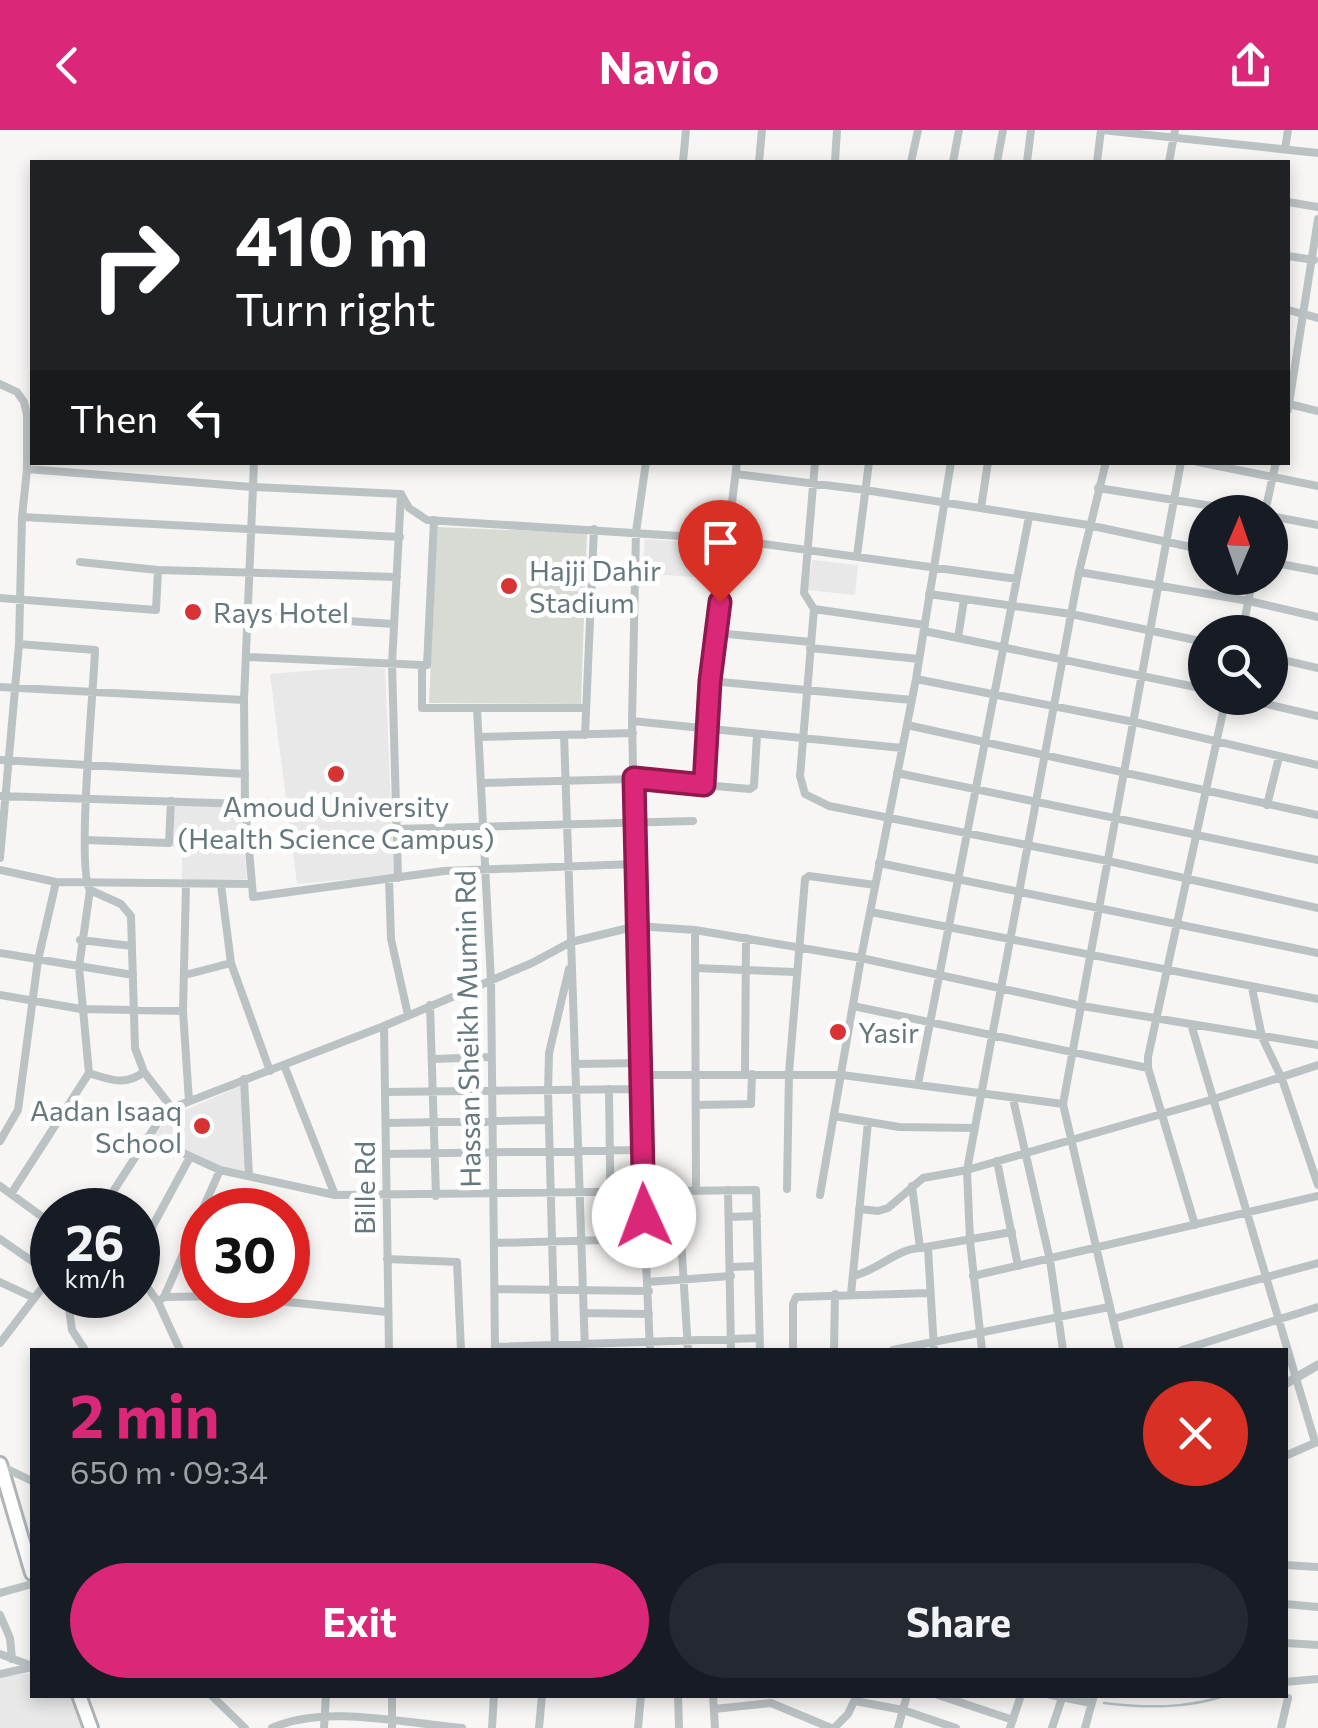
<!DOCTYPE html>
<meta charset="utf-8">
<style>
:root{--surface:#171b24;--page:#242831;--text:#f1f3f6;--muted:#9ea1a6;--accent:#db2777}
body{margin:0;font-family:Commissioner,sans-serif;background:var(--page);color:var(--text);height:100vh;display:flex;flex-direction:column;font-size:38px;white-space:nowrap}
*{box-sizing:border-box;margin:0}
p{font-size:32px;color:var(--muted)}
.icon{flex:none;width:55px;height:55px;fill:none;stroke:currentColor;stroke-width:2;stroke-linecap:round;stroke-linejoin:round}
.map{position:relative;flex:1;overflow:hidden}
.side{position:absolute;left:30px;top:1218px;width:1258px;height:350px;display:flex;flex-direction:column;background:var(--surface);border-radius:0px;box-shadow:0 5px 15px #0003}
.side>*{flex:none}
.hud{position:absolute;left:30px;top:30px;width:1260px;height:305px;border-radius:0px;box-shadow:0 5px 15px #0003;background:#202124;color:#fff;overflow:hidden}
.needle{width:65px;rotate:2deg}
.tools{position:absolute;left:1188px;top:365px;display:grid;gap:20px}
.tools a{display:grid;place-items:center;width:100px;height:100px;border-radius:50%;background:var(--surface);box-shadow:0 5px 15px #0003;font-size:50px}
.speed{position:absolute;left:30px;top:1058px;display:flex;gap:20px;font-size:50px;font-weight:700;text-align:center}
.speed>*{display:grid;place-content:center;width:130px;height:130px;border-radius:50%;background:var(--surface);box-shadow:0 5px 15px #0003;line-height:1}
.speed small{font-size:25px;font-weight:400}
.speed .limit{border:15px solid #d22;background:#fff;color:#111}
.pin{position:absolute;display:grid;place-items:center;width:85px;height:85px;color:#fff;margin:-102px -42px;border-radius:50% 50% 50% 0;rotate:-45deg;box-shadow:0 0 10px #0007}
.pin .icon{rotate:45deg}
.me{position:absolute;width:110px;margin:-55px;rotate:358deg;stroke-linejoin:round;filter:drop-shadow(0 0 8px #0008)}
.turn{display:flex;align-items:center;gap:35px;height:210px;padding:0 40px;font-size:45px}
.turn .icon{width:130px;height:130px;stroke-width:2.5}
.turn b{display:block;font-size:70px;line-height:85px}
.then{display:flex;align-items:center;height:95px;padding:0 40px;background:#0003;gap:20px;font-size:38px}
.round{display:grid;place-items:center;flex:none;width:105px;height:105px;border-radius:52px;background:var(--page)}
.overview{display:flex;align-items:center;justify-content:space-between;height:170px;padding:0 40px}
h1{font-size:60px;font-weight:700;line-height:75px;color:var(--accent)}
.cta{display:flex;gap:20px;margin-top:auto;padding:20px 40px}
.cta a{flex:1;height:115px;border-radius:60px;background:var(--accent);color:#fff;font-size:40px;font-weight:700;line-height:115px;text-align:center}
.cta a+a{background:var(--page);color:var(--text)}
header{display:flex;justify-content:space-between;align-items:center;height:130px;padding:0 40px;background:var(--accent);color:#fff;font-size:45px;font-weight:700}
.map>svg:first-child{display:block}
.built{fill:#e7e8e7}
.pitch{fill:#d8dbd3}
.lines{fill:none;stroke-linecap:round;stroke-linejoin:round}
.stream{stroke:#b4c4c5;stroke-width:2.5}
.trunk-casing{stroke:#afb5b7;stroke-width:18}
.minor{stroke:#bbc2c3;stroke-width:8}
.tertiary{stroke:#bbc2c3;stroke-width:9}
.trunk{stroke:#fff;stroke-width:12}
.route-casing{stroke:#8e194d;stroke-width:25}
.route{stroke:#db2777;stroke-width:18}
.poi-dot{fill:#d73335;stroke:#fff;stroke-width:4}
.labels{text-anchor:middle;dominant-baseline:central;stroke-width:10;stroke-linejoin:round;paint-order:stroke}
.poi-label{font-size:28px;fill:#64787d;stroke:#fff;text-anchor:start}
.street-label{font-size:28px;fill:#64787d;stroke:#fff}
</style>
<header><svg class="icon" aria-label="back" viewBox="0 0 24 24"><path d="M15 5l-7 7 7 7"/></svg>Navio<svg class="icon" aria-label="share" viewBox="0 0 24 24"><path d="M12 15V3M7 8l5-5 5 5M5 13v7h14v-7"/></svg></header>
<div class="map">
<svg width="1318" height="1598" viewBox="0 0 1318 1598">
<rect width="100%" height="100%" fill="#f7f6f4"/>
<path class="built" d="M645,409L719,415L716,449L642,443Z
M812,430L858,435L855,465L808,460Z
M369,536L385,539L394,745L297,754L270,544Z
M175,675L241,678L247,749L182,751V718L173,717Z
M241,956L246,1042L221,1037L190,1025L154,1004L169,987Z
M32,1543V1565H71L86,1598H0V1547Z"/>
<path class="pitch" d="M437,397L587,403L581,574L429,573Z"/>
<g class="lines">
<path class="stream" d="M1104,1573C1145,1578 1187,1579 1227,1565"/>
<defs>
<path id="trunk" d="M0,1334L32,1443
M79,1565L91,1598"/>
</defs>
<use href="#trunk" class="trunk-casing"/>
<path class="minor" d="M1102,0L1318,23
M1285,19L1288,0
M683,32L686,0
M759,32L762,0
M835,32L837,0
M911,32L918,0
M953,32L959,0
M997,32L1003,0
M1027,32L1031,0
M1097,32L1101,0
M1169,32L1175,0
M1288,72L1318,77
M1288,126L1314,130
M1288,180L1318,188
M0,254L17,262L24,272L27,285V339L22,387L19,514L0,728
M1289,274L1318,281
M1288,280L1318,89
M646,332L636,402L632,591L641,1020L650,1220
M815,332L804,463L814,479L800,646L805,664L829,676L1108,731L1318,778
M1198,332L1318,356
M27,339L252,357L401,364
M736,344L865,360L1088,395L1205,420
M1098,358L1250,382
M981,378L988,332
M1265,382L1276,332
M1270,386L1318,395
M22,387L400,407
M857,426L869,332
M80,432L158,440L397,447
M1270,432L1318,441
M1079,442L1249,471L1318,487
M929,464L1071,484L1205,512
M0,468L156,480L158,440
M814,479L925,495
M249,485L394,494
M924,501L1205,559
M1242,502L1253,448
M717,503L811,512
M958,508L964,470
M810,518L919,529
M248,527L422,535V578H586
M1270,527L1318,538
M422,535H427L434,390
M916,549L1134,592L1318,635
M710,551L912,570
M0,557L244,570
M1241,568L1318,586
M477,578L491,851L495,1220
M632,591L902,618
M907,595L1318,685
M564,605L585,1220
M585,605L594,399
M479,607L633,603
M0,630L245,644
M897,643L1318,730
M482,653L633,649L750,659L754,656L757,605
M704,655L710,551L737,332
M0,666L245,674
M1267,675L1279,627
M396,699L693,691
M85,710L169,713L171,671
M879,733L1318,823
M0,740L56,752L252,754L245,674L244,570L254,332
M398,748L392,534L401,364L409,378L427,390L727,409L1017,449
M389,749L391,809L408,885
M252,754L253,767L444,741L635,734
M186,755L183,881L189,971
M221,755L231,833L270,941
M90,760L121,774L131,786L135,918L144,942L172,978
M871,782L1318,869
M695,800L696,1061
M80,810L132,816
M0,823L133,845
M695,838L795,842
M185,845L231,833
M1252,858L1262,907L1282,949L1318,1055
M0,865L81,879L183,881
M430,875L436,1066
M853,876L1148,938
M1191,894L1315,1312
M384,896L389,1220
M433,929L490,927
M575,934L641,933
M284,935L335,1065
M89,943C109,950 126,956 144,942
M745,943L746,808
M641,945H842L1063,974
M244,949L249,1046
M918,954L1029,387
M609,959L611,1111
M385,962L642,959
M1013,969L1050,1130L1063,1220
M696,975L751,974L752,944
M834,986L899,997L973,998
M386,993L547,990
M148,1007L220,1040L335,1065L756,1060L760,1220
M0,1011L18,980L38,830L56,752
M386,1024L641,1020
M997,1031L1018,1136
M0,1056L52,1094
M912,1056L920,1118L1012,1102
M787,1059L789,943L805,749L809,746L875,755
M728,1060L731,1220
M678,1061L688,1220
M11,1064L89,943L79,837L90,760C76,741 94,556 95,520L19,514
M820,1065L861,828L916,549L951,332
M859,1079L878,1081L888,1078L923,1048L967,1040L1214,969L1318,935
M101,1080L162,986L172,978L384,896L532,833L571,812L637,796L695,800L861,828L1082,876L1318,915
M729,1087L757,1086
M1195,1095L1148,938V927L1226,568
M0,1109L52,1145
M495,1113L681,1108
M928,1118L934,1220
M138,1123L190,1027
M387,1129L457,1132L461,1220
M731,1137L758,1136
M138,1144L158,1172L180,1220
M853,1146C877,1141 896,1119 920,1118
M973,1146L1318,1066
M0,1152L34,1168
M648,1152L731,1146
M495,1159L649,1161
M851,1164L868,992
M67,1165L72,1200L85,1220
M164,1167L228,1166L387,1182
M158,1172L164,1167L220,1040
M584,1183L649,1184
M1113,1189L1318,1133
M0,1213L52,1145
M495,1217L760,1208
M555,1220L548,961L549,923L569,839
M793,1220V1174L796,1167L930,1163
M834,1220L835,1164
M893,1220L1109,1177
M982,1220L970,1111L967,1040L1079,442L1106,332
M1120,1220L1063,974L1181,332
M1182,1220L1318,1177
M1285,1326L1317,1312
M1,1336L32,1351
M1285,1435L1318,1437
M0,1463L32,1454
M1285,1474L1318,1477
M0,1485L10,1508L12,1529
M1285,1513L1318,1515
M0,1524L32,1536
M0,1544L32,1537
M1285,1552L1318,1549
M211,1565L245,1598
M678,1565L679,1598
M713,1565L715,1598
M938,1565L1013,1590
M1051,1565L1091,1573
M855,1571L903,1580L956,1598
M714,1579L771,1573L831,1598
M272,1598C324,1574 404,1593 462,1598
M324,1598L326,1565
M392,1598V1565
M492,1598L494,1565
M539,1598L542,1565
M638,1598L641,1565
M834,1598L848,1584L857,1565
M898,1598L907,1565
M1010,1598L1021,1565
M1052,1598L1063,1565
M1085,1598L1094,1565
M1281,1598L1288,1568"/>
<path class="tertiary" d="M1285,1254L1318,1235"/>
<use href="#trunk" class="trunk"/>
</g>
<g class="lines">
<defs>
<path id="route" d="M644,1086L634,648L704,655L710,551L720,472"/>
</defs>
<use href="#route" class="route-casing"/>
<use href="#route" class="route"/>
</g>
<g class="poi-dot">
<circle cx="509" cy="456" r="10"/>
<circle cx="193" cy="482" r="10"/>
<circle cx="336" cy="644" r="10"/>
<circle cx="838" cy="902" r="10"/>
<circle cx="202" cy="996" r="10"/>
</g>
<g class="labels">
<g class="poi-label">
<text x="529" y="440">Hajji Dahir<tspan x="529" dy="32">Stadium</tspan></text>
<text x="213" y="482">Rays Hotel</text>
<text x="336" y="676" text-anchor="middle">Amoud University<tspan x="336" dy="32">(Health Science Campus)</tspan></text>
<text x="858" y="902">Yasir</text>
<text x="182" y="980" text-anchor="end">Aadan Isaaq<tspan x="182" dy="32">School</tspan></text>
</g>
<g class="street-label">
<text transform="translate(467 899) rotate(-91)">Hassan Sheikh Mumin Rd</text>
<text transform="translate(364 1058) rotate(-90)">Bille Rd</text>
</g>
</g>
</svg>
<div class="tools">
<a><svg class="needle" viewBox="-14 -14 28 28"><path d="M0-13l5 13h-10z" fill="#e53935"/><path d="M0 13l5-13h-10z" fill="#9ea1a6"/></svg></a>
<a><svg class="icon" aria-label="search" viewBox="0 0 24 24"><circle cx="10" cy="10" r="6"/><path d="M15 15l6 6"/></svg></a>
</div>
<div class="speed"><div>26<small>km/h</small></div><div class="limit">30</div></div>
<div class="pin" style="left:720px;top:472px;background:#d93025"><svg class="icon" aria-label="arrive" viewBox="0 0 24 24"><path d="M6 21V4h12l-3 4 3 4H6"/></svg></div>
<svg class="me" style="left:644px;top:1086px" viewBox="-20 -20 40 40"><circle r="19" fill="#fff"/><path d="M0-13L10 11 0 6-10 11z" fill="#db2777"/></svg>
<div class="hud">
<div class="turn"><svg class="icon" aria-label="right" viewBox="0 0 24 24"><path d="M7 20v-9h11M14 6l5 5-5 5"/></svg><div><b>410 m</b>Turn right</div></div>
<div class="then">Then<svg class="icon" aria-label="left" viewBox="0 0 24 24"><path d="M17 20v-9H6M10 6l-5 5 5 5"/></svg></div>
</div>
<section class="side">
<div class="overview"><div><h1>2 min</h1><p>650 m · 09:34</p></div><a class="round" style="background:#d93025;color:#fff"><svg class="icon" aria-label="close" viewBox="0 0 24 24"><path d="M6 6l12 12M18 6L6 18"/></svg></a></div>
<div class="cta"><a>Exit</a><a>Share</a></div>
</section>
</div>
